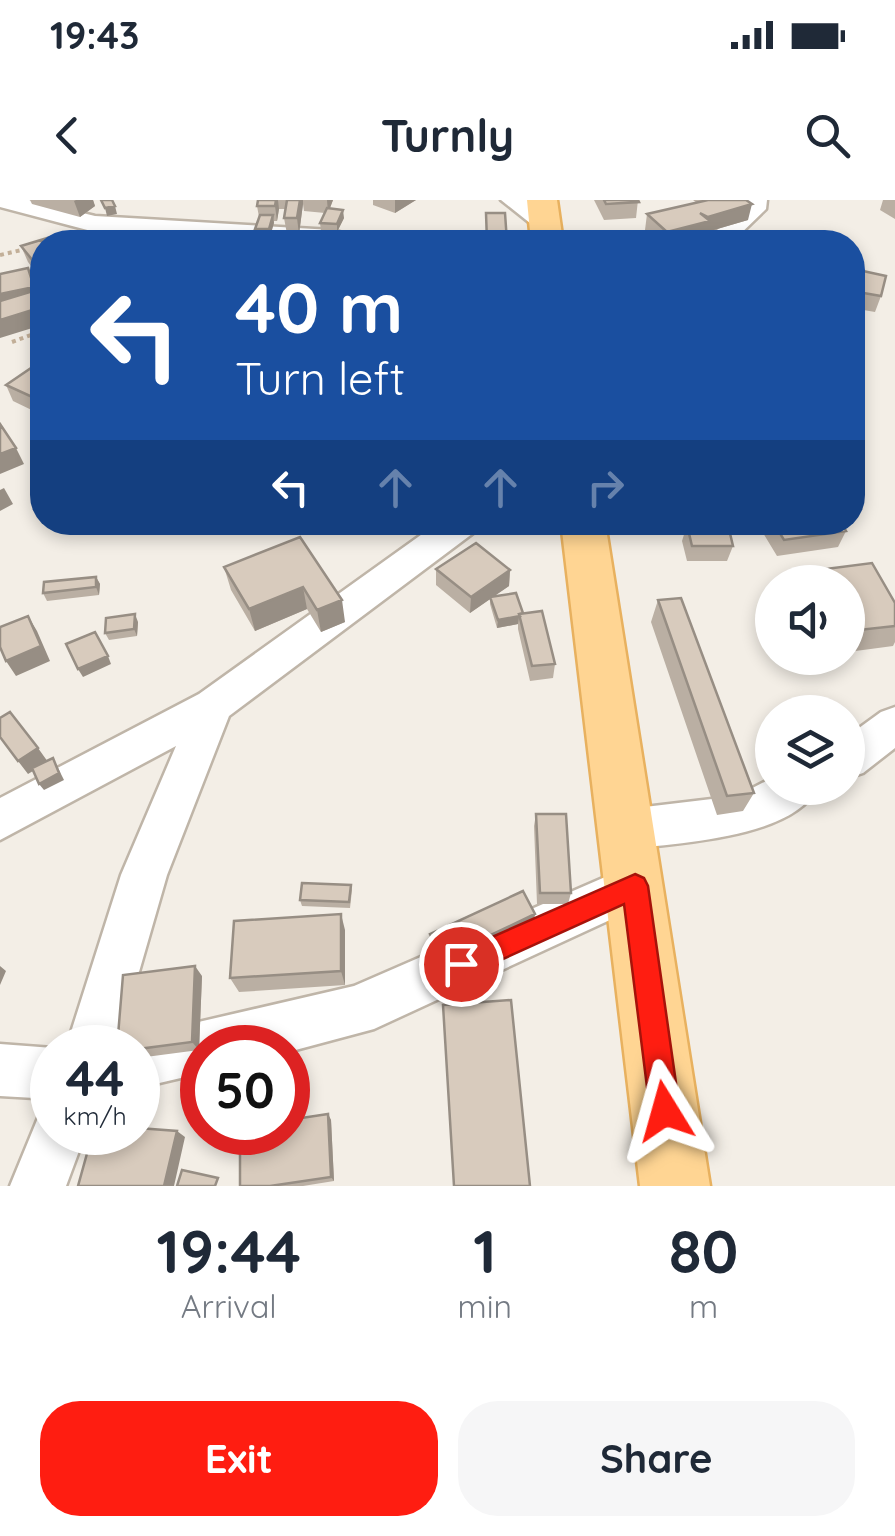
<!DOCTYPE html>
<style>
:root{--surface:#fff;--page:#f6f6f7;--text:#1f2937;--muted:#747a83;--accent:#ff1d11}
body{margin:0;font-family:Quicksand,sans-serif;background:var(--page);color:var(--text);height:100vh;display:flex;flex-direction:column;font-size:38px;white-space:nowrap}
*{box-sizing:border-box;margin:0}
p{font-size:32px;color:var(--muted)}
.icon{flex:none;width:55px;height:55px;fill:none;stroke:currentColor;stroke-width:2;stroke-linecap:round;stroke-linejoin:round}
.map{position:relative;height:986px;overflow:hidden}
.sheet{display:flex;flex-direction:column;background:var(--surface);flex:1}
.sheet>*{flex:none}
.hud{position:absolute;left:30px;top:30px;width:835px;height:305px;border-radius:40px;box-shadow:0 5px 15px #0003;background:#1a4fa0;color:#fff;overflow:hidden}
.tools{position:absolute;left:755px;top:365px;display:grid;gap:20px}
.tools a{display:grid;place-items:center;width:110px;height:110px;border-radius:50%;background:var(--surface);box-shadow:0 5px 15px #0003;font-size:50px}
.speed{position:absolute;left:30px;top:825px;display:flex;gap:20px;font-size:50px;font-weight:700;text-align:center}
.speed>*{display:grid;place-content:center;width:130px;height:130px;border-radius:50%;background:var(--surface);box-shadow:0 5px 15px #0003;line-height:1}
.speed small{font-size:25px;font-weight:400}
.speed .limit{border:15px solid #d22;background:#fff;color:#111}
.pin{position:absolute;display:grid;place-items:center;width:85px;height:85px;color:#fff;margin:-42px;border:5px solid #fff;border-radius:50%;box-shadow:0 2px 10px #0007}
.me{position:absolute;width:110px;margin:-55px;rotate:352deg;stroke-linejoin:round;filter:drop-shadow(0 0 8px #0008)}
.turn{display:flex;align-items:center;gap:35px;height:210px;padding:0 40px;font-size:45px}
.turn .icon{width:130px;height:130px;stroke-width:2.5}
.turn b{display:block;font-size:70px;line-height:85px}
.lanes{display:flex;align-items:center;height:95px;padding:0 40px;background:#0003;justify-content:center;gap:50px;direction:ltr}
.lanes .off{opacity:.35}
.eta{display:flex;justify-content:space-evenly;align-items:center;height:170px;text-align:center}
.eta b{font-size:60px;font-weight:700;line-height:70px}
.button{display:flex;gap:20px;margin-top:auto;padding:20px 40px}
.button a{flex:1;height:115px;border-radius:40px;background:var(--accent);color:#fff;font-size:40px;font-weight:700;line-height:115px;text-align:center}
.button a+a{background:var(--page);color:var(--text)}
.status{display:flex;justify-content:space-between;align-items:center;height:70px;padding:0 50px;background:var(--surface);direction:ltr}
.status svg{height:28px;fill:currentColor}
header{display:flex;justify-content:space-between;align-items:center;height:130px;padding:0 40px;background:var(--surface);font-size:45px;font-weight:700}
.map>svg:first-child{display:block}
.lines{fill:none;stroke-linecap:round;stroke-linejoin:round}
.minor-casing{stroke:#bfb5a8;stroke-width:5}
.major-casing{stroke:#e8b15f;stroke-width:5}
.path{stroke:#c2af98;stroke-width:4;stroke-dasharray:4 4;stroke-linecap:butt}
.minor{fill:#fff;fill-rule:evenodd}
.major{fill:#ffd593;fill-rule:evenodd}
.wall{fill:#baafa3}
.shaded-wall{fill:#978e84}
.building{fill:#d8cbbd;stroke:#978e84;stroke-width:2.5}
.route{fill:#ff1d11;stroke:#a6130b;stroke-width:2.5}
</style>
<div class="status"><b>19:43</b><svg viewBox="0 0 49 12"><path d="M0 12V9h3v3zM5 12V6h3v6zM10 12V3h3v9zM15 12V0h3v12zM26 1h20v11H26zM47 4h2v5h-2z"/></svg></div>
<header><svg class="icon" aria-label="back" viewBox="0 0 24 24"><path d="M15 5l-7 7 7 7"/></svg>Turnly<svg class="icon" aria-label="search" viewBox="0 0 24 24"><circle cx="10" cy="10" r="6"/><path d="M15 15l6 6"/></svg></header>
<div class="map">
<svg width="895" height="986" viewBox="0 0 895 986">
<rect width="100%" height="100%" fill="#f3eee6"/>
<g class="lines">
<defs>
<path id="minor" d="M0,0H29L95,16L332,30L357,37L361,42H279L95,32L0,7Z
M501,0H529L557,22L553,27H535Z
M743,0H767L766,9L732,42H704L742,7Z
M439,322H481L476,331L229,516L167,675L117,848H66L121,675L176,546L0,640V598L199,494Z
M895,507V548L863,573L848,578V536L881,512Z
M772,578V588H817C793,638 677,643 628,649L612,643L606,629L612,615L628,609L737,596Z
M635,664L651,671L658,686L651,701L374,829L288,852V848H202V873L138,888V848H118L138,836L354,786Z
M0,844L53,848L52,899L0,896Z
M52,908V932H86L66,986H10L40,913Z"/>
<path id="major" d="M527,0H557L563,42H531Z
M561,322H605L710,986H640Z"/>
</defs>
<use href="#minor" class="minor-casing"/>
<use href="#major" class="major-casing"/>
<path class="path" d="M0,55L26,49
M12,142L42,131"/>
<use href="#minor" class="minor"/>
<use href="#major" class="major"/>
</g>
<path class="wall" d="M23,0H93L95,6L80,17L32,4L30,0Z
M258,0H333L330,8L344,18L337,32L321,31L320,23L325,13L304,11L303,4L299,34H287L284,18L286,9H279L277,21H274L270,37H257L255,29L259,17L257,6Z
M373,0H416L395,13L373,5Z
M594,0H638L636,18L604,20Z
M693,0H705L748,20L707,32L706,37L683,42H658L645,30L647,14L697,3Z
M883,0H895V19L880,10Z
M42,42V81L28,62L21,46Z
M852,80L881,96L875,112L852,108Z
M42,166V215L13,201L6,185Z
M762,322H841L846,331L838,347L777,356L760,328Z
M687,325L733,346L727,361H687L682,341Z
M300,337L345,422L321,432L307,409L255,431L231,390L224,367Z
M872,363L895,403V442L893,446L848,452V382H812L818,370Z
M436,369L510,370L509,386L494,396L523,413L555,464L553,478L530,481L518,429V424L497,428L490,404V399L470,413L436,385Z
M96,377L100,384L99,395L47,401L43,393Z
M658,400L754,593L743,611L717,615L651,422Z
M138,422L137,436L109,440L105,433Z
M536,614L571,693L568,704H537L534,626Z
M351,685L352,690L350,708L302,706L300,700Z
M535,714L533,724L442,768L431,745L430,734Z
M345,730V785L239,792L230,778Z
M202,776L199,850L138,858V848Z
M328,914L331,920L334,981L303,986H240Z"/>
<path class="shaded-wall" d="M76,0H93L95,6L80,17L74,1Z
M276,0H278L279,9L277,21L275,6Z
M300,0H303V4L299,34L297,18Z
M327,0H333L328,13Z
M395,0H416L395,13Z
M752,4L748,20L707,32L706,37L683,42H665L667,32L707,21L708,17Z
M115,6L117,14L107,16L105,8Z
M343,10L344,18L337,32V24Z
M273,15L274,23L270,37L269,29Z
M28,68L41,103L0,112V94Z
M42,107V125L0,138V120Z
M16,248L24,264L0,274V254Z
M4,288L13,304L0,311V290Z
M510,370L509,386L470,413L471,397Z
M96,377L100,384L99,395L96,387Z
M303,387L307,409L255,431L249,409Z
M342,400L345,422L321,432L317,410Z
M135,414L138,422L137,436L134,429Z
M28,416L37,431L50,461L16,476L6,461Z
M519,417L518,424L497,428L498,420Z
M108,456L111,464L83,477L78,469Z
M38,548L48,562L28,574L18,561Z
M53,558L64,580L44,590L39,584Z
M341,714L345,730V785L341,771Z
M535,714L533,724L442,768V758Z
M0,766L6,771L0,785Z
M195,766L202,776L199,850L192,842Z
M328,914L331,920L334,981L331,977Z
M177,931L185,937L174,986H164Z"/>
<path class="building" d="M101,0H112L115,6L105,8Z
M258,0H276L275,6H257Z
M287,0H300L297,18H284Z
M604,0H638L639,2L606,4Z
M708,0H746L752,4L708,17L700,13L710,21L667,32L647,14Z
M327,8L343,10L337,24L320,23Z
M486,13H505L507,42H487Z
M260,15H273L269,29H255Z
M54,36L59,42H42V72L21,46Z
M28,68L34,87L0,94V74Z
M863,71L886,76L881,96L852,91V80Z
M33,91L42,107L0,120V101Z
M37,164L42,166L41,201L6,185Z
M0,224L16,248L0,254Z
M773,322H841L846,331L784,340Z
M687,325H728L733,346H692Z
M300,337L342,400L317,410L303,387L249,409L224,367Z
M476,343L510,370L471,397L436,369Z
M872,363L895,403V426L850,431L848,425V382H825L818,370Z
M96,377V387L43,393L44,382Z
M516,393L523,413L519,414L520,416L498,420L490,397Z
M681,398L754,593L727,596L658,400Z
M542,411L555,464L532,466L519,414Z
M135,414L134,429L105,433L106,418Z
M28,416L41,446L6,461L0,447V427Z
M95,432L108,456L78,469L66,444Z
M10,512L38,548L18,561L0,537V518Z
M53,558L59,573L39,584L32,568Z
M536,614H566L571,693H540Z
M302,683L351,685L349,702L300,700Z
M523,691L535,714L442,758L430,734Z
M341,714V771L230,778L234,721Z
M195,766L192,842L138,849V848H117L123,775Z
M511,800L530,986H454L443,805Z
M328,914L331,977L270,986H240V932H288V920Z
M138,928L177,931L164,986H78L93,932H138Z
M182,970L218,978L215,986H177Z"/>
<path class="route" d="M635,674L644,678L648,686L680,911L676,922L665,926L655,922L650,911L624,704L461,778L451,774L447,764L451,755Z"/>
</svg>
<div class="tools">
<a><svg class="icon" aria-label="sound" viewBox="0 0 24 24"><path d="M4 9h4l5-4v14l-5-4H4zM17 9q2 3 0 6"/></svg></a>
<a><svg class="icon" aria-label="layers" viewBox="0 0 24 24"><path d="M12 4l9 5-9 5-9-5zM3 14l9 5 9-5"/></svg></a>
</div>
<div class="speed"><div>44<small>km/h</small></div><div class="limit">50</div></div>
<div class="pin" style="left:461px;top:764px;background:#d93025"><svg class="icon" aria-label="arrive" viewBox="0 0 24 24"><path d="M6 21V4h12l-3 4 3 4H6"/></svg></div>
<svg class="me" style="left:665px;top:911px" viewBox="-20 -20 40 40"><path d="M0-17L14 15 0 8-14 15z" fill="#ff1d11" stroke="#fff" stroke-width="4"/></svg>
<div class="hud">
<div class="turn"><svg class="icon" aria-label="left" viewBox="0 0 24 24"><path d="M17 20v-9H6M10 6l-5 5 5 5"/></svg><div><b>40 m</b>Turn left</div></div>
<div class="lanes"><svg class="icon" aria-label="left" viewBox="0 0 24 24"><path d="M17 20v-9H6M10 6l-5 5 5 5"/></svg><svg class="icon off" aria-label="ahead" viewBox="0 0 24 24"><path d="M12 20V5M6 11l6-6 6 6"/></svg><svg class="icon off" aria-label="ahead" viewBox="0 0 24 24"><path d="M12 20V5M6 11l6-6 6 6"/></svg><svg class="icon off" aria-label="right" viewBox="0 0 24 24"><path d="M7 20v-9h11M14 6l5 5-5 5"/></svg></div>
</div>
</div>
<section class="sheet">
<div class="eta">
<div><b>19:44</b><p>Arrival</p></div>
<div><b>1</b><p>min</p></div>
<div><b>80</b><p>m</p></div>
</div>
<div class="button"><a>Exit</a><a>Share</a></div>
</section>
